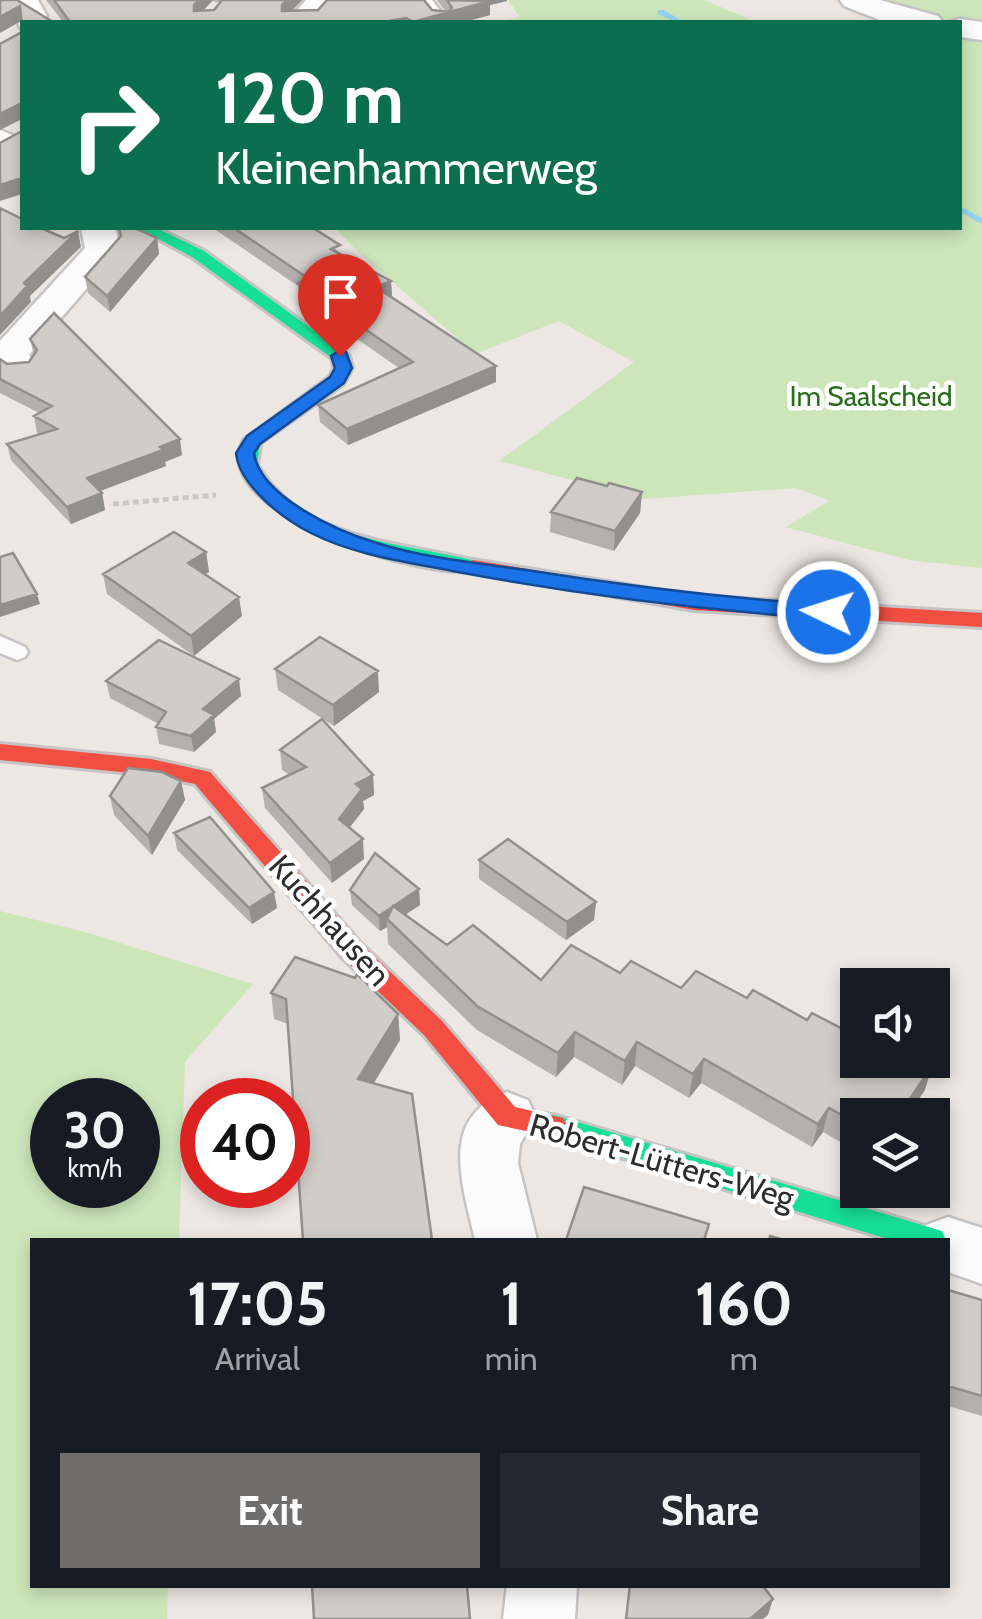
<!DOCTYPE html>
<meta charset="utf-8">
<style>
:root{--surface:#171b24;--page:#242831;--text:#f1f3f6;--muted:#9ea1a6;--accent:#706e6c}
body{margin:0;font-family:Cabin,sans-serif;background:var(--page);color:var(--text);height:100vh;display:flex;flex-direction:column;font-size:38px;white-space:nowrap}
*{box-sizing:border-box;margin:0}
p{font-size:32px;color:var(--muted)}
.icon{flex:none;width:55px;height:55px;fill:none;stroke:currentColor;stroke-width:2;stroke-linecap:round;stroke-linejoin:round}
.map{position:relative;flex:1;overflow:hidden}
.sheet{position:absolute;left:30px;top:1238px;width:920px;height:350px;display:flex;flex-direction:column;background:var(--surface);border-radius:0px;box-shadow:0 5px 15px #0003}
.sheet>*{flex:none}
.hud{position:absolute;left:20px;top:20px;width:942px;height:210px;border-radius:0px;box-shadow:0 5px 15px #0003;background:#0b6e4f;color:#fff;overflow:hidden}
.fabs{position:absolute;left:840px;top:968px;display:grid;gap:20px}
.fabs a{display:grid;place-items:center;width:110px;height:110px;border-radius:0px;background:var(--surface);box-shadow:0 5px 15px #0003;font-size:50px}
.speed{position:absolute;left:30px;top:1078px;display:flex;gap:20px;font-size:50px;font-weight:700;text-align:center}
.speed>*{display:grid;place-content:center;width:130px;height:130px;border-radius:50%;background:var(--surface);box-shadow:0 5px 15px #0003;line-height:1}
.speed small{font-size:25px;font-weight:400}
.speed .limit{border:15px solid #d22;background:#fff;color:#111}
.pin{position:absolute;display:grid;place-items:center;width:85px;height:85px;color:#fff;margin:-102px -42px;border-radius:50% 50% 50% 0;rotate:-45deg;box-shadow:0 0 10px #0007}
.pin .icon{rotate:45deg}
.me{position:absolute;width:110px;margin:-55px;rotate:274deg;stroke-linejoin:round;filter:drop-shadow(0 0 8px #0008)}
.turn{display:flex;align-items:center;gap:35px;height:210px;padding:0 30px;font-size:45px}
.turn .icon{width:130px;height:130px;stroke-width:2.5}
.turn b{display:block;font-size:70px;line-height:85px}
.eta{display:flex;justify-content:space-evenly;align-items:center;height:170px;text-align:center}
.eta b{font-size:60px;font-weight:700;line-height:70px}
.action{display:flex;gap:20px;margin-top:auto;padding:20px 30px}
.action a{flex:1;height:115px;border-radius:0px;background:var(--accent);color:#fff;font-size:40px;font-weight:700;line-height:115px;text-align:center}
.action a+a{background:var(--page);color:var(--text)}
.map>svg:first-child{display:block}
.green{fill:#cce6ba;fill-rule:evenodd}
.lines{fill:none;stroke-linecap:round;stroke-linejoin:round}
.stream{fill:#95d4ee;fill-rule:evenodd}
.lane-casing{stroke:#c5c3c3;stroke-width:5}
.street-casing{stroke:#c5c3c3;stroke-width:5}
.fast-casing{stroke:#c5c3c3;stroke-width:6}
.jam-casing{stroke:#c5c3c3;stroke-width:6}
.path{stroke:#c8c8c8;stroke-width:5;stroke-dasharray:6 4;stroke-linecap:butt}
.lane{fill:#fcfbfb;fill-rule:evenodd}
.street{fill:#fcfbfb;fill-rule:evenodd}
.fast{fill:#16e098;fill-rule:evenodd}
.jam{fill:#f24e42;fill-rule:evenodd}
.wall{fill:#b3b0ad;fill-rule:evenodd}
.shaded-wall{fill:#92908d}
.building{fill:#d0cdc9;stroke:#92908d;stroke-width:2.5}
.route{fill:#1a73e8;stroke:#114b97;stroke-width:2.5}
.labels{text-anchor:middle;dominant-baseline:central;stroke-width:9;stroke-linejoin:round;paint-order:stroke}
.far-park-label{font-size:28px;fill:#286e18;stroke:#fff}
.street-label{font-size:32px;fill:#2d2d2d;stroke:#fff}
</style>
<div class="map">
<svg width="982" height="1619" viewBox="0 0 982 1619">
<rect width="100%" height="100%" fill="#ece7e2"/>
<path class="green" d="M508,0H704L756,22H510L507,20L520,17Z
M861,0H982V29L928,20Z
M982,34V568L909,560L786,527L830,500L795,488L644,499L499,461L634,362L559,321L475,354L356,250L335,228H960V38Z
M0,911L85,932L253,984L185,1062L179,1240H32V1585H168L167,1619H0ZM138,1100V1185H52V1100Z"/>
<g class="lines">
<path class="stream" d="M658,10H664L684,22H675L658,14Z
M960,206L982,218V224L960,212Z"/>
<defs>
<path id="lane" d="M418,0H432L449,22H435Z
M0,636L25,647L28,652L25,657L17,660L0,653Z"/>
<path id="street" d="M10,0H38L47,16L45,22H22L20,28Z
M306,0H337L316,22H286Z
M840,0H880L938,16L943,22H885L844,6Z
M960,19L982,22V40L960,37V22H949Z
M0,130L22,139V161L0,153Z
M81,228H115L121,249L29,355L37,366L32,374C20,377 9,379 0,369V341L85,248Z
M507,1092L528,1100L536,1117L520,1144L518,1163L537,1240H475C463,1186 437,1117 507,1092Z
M948,1217L982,1228V1284L948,1272V1240H920L926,1225Z
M507,1585H577L575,1619H503Z"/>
<path id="fast" d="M138,228H156L204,251L349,356L352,368L343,384L260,443L257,465C303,543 403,542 480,562L483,566L480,570C429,582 205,513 244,440L330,377L334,368L332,358L192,257Z
M554,1115L932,1228L942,1231L946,1240H891L554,1137L545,1134L541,1126L545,1118Z"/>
<path id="jam" d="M473,560L694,596L982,613V627L694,610L466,570L463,566Z
M0,744L151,759L210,772L361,944L442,1021L515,1107L563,1118L567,1126L563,1134L554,1137L498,1125L424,1035L343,958L195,784L151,775L0,760Z"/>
</defs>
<use href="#lane" class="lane-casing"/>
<use href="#street" class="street-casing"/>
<use href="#fast" class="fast-casing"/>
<use href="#jam" class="jam-casing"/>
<path class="path" d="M113,504L216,495"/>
<use href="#lane" class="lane"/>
<use href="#street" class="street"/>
<use href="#fast" class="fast"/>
<use href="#jam" class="jam"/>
</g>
<path class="wall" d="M46,0H302L292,11H445L437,0H507V1L490,5V15L464,22H63ZM212,1L220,3L214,10H204Z
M118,228H135L157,238L159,254L110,312L88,293L85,277L120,237Z
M213,228H313L341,254L391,281L392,296L496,382L348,445L320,422L318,405L399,368L299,299L298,286Z
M30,339L182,455L165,462L166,466L99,491L102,493L105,510L71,524L11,460L7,444L40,434L37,433L34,416L39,413L0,393V359L7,364L29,362L34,355Z
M607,486L642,492L640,513L614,551L550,532L551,512Z
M206,552L209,572L205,574L242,616L194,656L107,594L103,574Z
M275,669L379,692L334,726L278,690Z
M106,681L241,696L214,719L216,732L194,752L159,744L156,727L159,724L110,698Z
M280,750L373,775L374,795L363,801L364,809L349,828L364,859L332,883L265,808L262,788L290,775L282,770Z
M181,781L185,800L152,855L114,815L110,796Z
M174,833L274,892L277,908L252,924L177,850Z
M479,860L596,902L594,920L566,940L479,879Z
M419,889L420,905L405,915L447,945L541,980L620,973L681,988L747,998L925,1090L858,1115V1152L823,1132L812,1147L701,1083L689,1098L635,1066L622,1085L574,1057L556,1077L477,1030L388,944L387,927L380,931L352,905L350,890Z
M271,993L398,1014L400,1040L374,1083L432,1240L288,1024L274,1019Z
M948,1290L982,1300V1416L948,1406Z"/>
<path class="shaded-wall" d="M199,0H212V1L195,19L194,5Z
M287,0H302L283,19L282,5Z
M480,0H507V1L490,5V15L464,22H413L480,4Z
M20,6L23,20L0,33V17Z
M406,18V22H384Z
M20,104L22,119L0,130V114Z
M22,178V194L0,201V185Z
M78,231L81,247L30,296L31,302L0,335V316L24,283Z
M157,238L159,254L110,312L107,296Z
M391,281L392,296L376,287Z
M496,366V382L348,445L347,429Z
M180,439L182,455L165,462L166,466L90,495L87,478Z
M642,492L640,513L614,551L615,531Z
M102,493L105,510L71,524L67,507Z
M206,552L209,572L191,582L188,563Z
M37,594L40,604L0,617V605Z
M239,597L242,616L194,656L191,636Z
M378,671L379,692L334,726L333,705Z
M239,679L241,696L214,719L216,732L194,752L191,736L203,709Z
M373,775L374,795L363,801L364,809L341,839L339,819L356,784Z
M181,781L185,800L152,855L148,836Z
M363,839L364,859L332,883L330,863Z
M419,889L420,905L391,924L387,919V927L380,931L379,916Z
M274,892L277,908L252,924L249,908Z
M596,902L594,920L566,940L567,922Z
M398,1014L400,1040L361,1104L358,1079Z
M575,1032L574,1057L556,1077L558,1053Z
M637,1042L635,1066L622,1085L625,1061Z
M704,1059L701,1083L689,1098L693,1074Z
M932,1066L925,1090L908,1115H899Z
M829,1108L823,1132L812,1147L818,1124Z
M773,1599L768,1615L763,1619H750Z"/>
<path class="building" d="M0,0H17L53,22H22V27L20,6L0,17Z
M54,0H199L194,5V11L214,10L222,0H287L282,5V11L318,10L327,0H424L432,10L449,12L452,8L447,0L490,1L413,22L406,18L384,22H70Z
M22,32V129L20,104L0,114V44Z
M22,131V178L0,185V143Z
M0,208L22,219V228H41L64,238L78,231L24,283L27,286L0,316Z
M119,228H135L157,238L107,296L85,277L121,236Z
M234,228H313L340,245L331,249L391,281L376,287L496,366L347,429L318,405L413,362L298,283L309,279Z
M54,313L180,439L160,447L163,450L87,478L102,493L67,507L7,444L57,429L34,416L52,406L0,379V359L7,364L29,362L37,350L30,339Z
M577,478L607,486L609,483L642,492L615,531L551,512Z
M174,532L206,552L188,563L239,597L191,636L103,574Z
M13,553L37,594L0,605V557Z
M320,637L378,671L333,705L275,669Z
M159,640L239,679L203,709L214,715L191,736L156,727L166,712L106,681Z
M322,719L373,775L356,784L362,789L339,819L363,839L330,863L262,788L306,767L280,750Z
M128,768L162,772L181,781L148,836L110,796Z
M210,817L274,892L249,908L174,833Z
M508,839L596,902L567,922L479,860Z
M375,853L419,889L379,916L350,890Z
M393,906L447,945L473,925L541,980L571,945L620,973L631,961L681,988L696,971L747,998L753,990L807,1020L812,1013L858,1037V1060H921L932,1066L899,1115H858V1124L829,1108L818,1124L704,1059L693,1074L637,1042L625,1061L575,1032L558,1053L477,1006L387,919Z
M295,957L355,978L357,974L398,1014L358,1079L412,1094L432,1240H303L286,999L271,993Z
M584,1187L709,1224L704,1240H566Z
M770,1236L784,1240H769Z
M948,1290L982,1300V1396L948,1386Z
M312,1585H467L470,1619H314Z
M630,1585H762L773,1599L750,1619H626Z"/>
<path class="route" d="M340,350L346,352L352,368L344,383L260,444L254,453C260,497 339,532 377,543C424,558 477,563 526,570C627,586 726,598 828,605L838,612L828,619C703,610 581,595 458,572C409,562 356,556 311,533C283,519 239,485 236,453L247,436L330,377L335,368L331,356Z"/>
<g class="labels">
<g class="far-park-label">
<text x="871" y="396">Im Saalscheid</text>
</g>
<g class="street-label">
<text transform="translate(330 920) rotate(48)">Kuchhausen</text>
<text transform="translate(662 1161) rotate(16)">Robert-Lütters-Weg</text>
</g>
</g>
</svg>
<div class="fabs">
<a><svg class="icon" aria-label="sound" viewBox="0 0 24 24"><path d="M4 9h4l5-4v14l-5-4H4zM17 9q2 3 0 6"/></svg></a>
<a><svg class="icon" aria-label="layers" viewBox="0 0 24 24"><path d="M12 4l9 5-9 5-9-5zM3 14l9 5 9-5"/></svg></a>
</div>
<div class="speed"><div>30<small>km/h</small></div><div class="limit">40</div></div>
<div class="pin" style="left:340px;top:356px;background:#d93025"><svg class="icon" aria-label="arrive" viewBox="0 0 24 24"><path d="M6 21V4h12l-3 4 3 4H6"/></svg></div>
<svg class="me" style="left:828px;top:612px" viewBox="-20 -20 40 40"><circle r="17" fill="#1a73e8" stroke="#fff" stroke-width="3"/><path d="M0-11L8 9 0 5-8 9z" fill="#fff"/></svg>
<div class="hud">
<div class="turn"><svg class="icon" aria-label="right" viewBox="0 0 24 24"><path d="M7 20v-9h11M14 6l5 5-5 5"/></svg><div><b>120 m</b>Kleinenhammerweg</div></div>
</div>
<section class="sheet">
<div class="eta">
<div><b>17:05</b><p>Arrival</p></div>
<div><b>1</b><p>min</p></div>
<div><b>160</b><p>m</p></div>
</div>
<div class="action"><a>Exit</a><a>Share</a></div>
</section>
</div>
